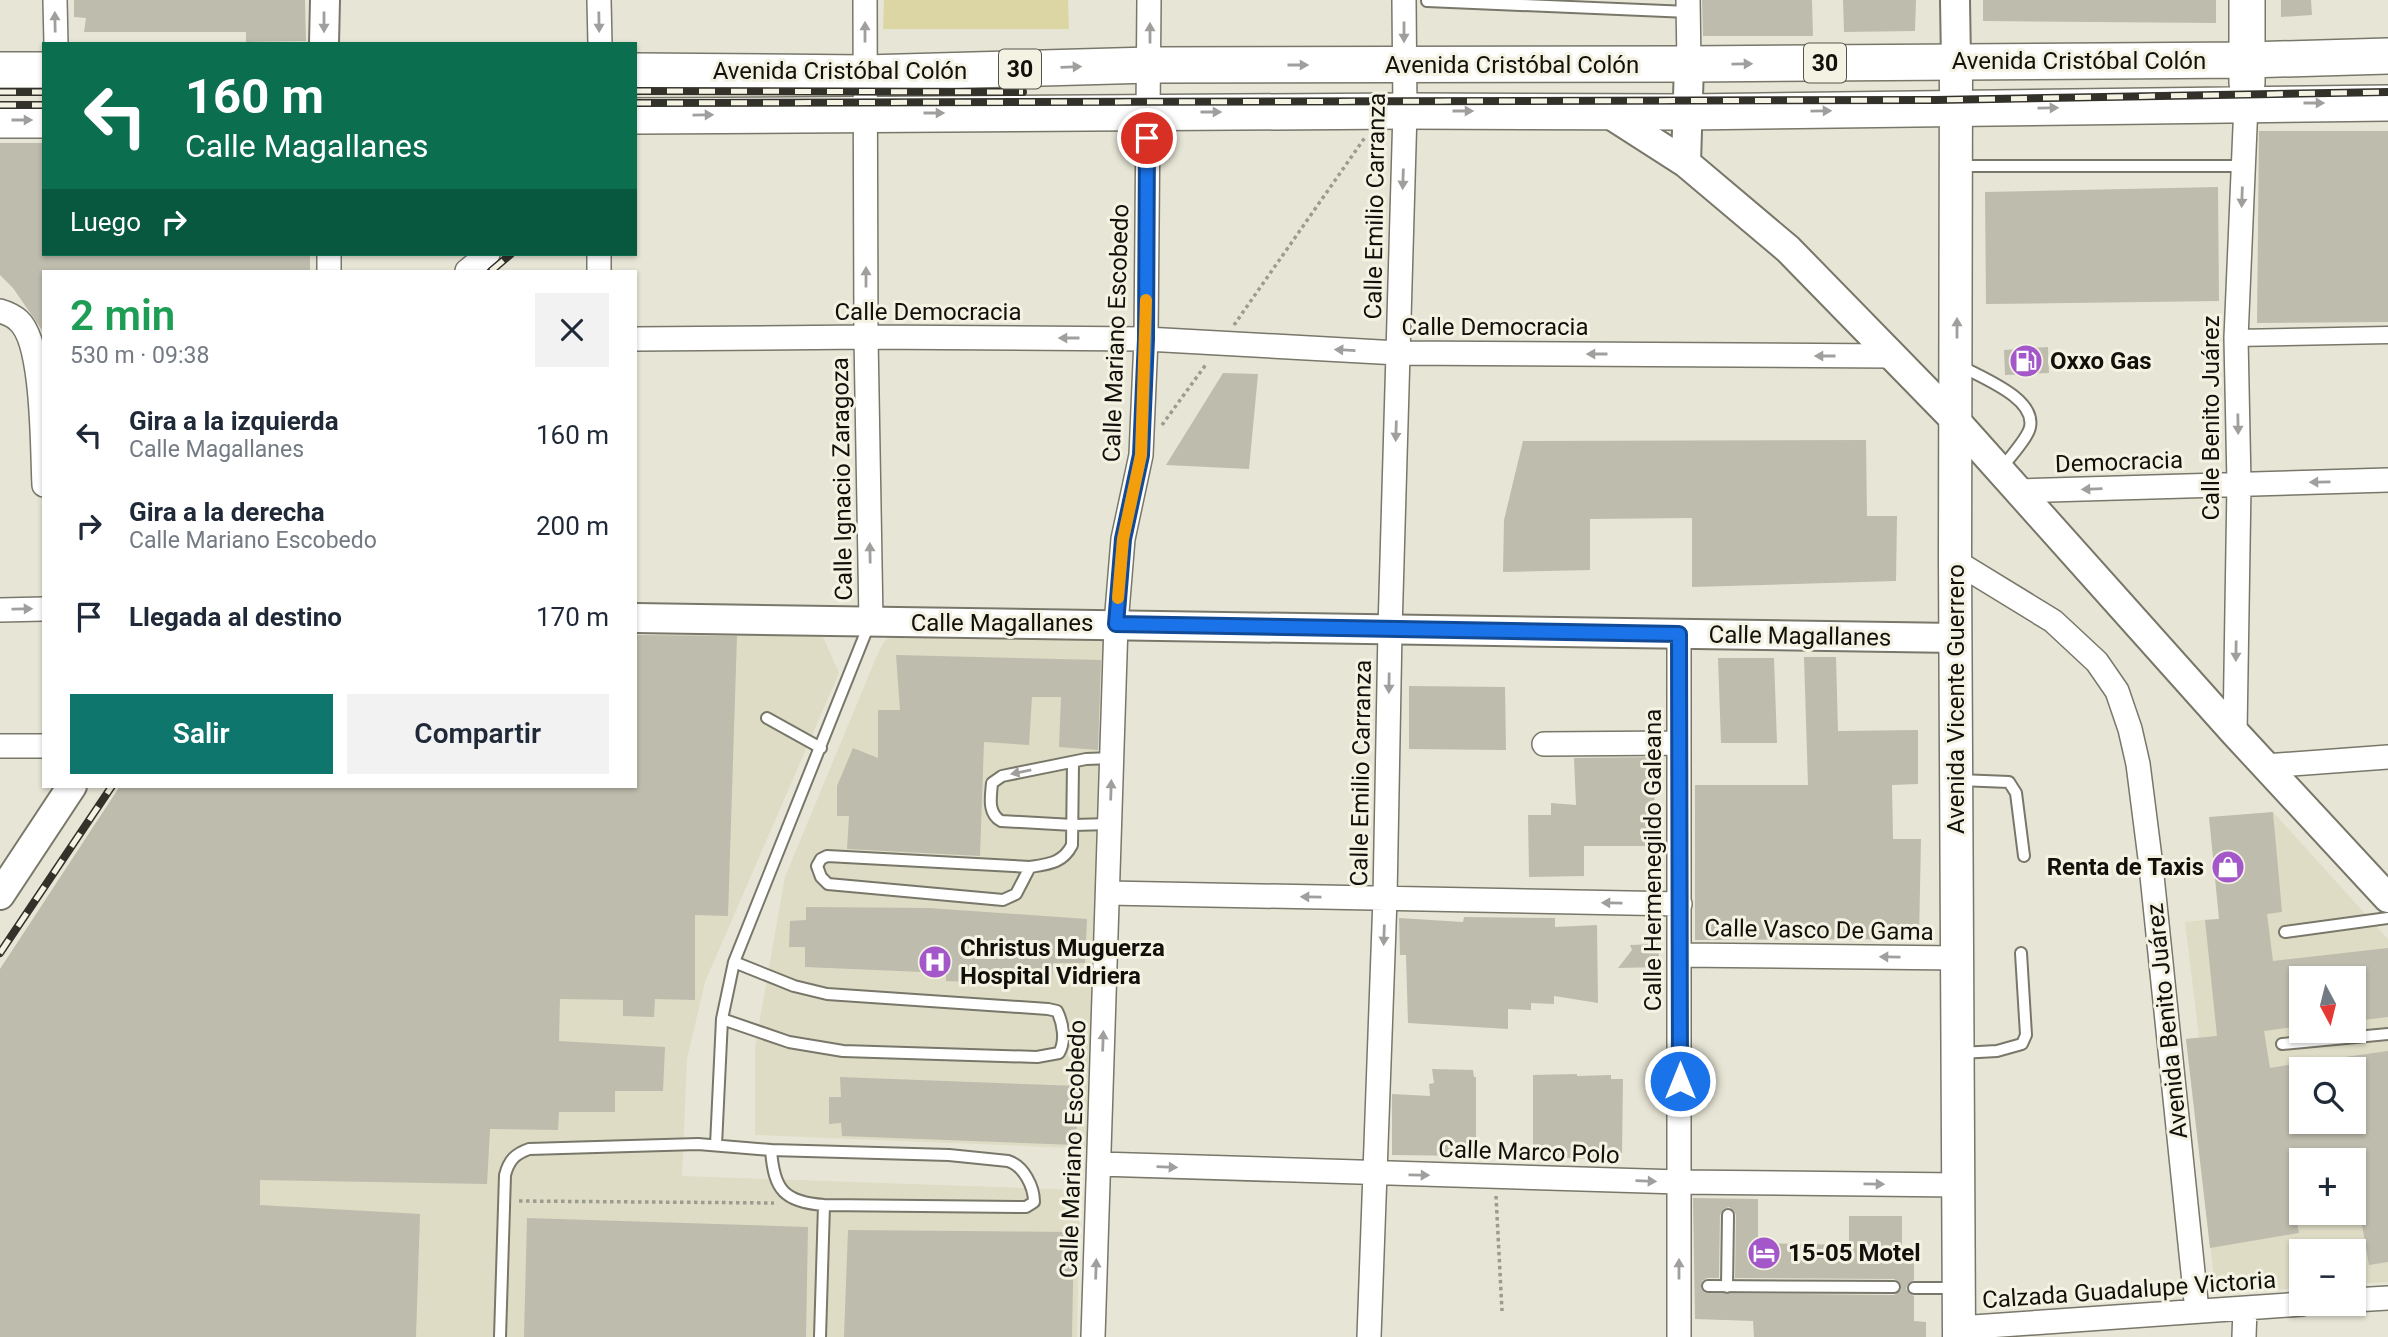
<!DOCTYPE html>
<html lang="es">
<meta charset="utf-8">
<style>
:root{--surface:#fff;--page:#f2f2f3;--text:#1f2937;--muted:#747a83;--accent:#0f766e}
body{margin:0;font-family:Roboto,sans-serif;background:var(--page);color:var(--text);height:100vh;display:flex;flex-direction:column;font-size:26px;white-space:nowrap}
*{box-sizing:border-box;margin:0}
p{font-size:23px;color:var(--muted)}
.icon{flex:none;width:38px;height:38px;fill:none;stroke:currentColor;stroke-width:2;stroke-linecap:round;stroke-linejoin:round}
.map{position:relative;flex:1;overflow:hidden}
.side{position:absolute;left:42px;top:270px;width:595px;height:518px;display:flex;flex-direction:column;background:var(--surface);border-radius:0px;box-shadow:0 2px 5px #0004}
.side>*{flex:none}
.top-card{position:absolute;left:42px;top:42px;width:595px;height:214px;border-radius:0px;box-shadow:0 2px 5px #0004;background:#0b6e4f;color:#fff;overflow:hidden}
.needle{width:46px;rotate:173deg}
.fabs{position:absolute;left:2289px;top:966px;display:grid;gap:14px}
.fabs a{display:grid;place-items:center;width:77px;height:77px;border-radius:0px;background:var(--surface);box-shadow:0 2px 5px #0004;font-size:35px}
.pin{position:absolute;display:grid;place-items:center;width:60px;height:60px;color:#fff;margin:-30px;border:4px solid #fff;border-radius:50%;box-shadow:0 2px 7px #0007}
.me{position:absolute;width:77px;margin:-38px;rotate:0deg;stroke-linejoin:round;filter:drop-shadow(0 0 5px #0008)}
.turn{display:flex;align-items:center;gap:24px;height:147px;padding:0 28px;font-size:32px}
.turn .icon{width:91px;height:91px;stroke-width:2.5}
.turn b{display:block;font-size:49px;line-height:60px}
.then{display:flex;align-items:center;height:66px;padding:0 28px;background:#0003;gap:14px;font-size:26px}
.round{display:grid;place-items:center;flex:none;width:74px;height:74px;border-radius:0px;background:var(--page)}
.overview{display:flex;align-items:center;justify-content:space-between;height:119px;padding:0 28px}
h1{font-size:42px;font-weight:600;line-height:52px;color:#1e9e55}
.action{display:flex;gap:14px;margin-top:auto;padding:14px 28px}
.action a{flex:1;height:80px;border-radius:0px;background:var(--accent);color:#fff;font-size:28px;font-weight:600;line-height:80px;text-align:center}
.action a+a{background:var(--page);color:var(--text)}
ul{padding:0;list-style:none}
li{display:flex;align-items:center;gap:21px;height:91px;padding:0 28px}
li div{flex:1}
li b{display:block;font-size:26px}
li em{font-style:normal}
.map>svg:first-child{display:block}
.built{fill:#dedcc5;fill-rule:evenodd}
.green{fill:#dbd6a3}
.building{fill:#bebcad;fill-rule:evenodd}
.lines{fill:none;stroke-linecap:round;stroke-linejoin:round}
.service-casing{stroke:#787769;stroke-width:14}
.pedestrian-casing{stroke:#787769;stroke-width:19}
.minor-casing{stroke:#787769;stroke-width:26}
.tertiary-casing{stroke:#787769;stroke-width:32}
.secondary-casing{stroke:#787769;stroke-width:35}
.primary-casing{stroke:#787769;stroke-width:38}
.path{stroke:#9c9b8f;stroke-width:3.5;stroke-dasharray:3.5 3.5;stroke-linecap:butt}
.service{stroke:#fff;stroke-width:10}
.pedestrian{stroke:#fff;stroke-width:16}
.minor{stroke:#fff;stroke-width:23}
.tertiary{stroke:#fff;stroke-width:28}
.secondary{stroke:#fff;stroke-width:32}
.primary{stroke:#fff;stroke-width:35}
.rail-casing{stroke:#32312a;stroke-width:8}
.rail{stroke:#f4f3e3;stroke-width:5;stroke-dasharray:16;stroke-linecap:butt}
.oneway{fill:#a09f9d}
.route-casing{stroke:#114b97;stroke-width:18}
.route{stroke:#1a73e8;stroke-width:12}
.slow{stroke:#f59e0b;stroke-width:12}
.labels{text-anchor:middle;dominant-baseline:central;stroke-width:6;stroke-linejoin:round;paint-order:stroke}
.shield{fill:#f4f3e3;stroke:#55544c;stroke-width:2}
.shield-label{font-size:23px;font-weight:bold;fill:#11100b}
.street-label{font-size:24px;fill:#11100b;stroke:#f4f3e3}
.poi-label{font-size:24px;font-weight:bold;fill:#11100b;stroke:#f4f3e3;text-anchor:start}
</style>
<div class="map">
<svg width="2388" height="1337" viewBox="0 0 2388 1337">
<rect width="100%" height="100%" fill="#e7e6d6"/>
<path class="built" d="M635,635H822L839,673L705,982L687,1059L682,1176L1080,1190L1077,1337H0V969L120,786H635Z
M891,635L1106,636L1096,1149L755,1135V1047L785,877L878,653L884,642Z
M2273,812L2388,939V1282L2354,1284V1251H2301V1288L2216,1294L2186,1039L2199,1037L2185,922L2281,912ZM2301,978H2354V1031H2301ZM2301,1069H2354V1122H2301ZM2301,1160H2354V1213H2301Z"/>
<path class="green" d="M884,0H1068L1069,29H883Z"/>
<path class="building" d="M74,0H305L306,41L246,42V32H84L86,18L74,17Z
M1702,0H1812L1813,36H1703Z
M1843,0H1916L1915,31L1844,32Z
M1983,0H2216V23L1983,21Z
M2281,0H2311L2312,15L2281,17Z
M2259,131H2388V322L2257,323Z
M0,143H44V254H310V271H44V333L13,288L0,275Z
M2218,187L2219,301L1986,304L1985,192Z
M2048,347L2049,373L2005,375L2004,350Z
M1223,373L1258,374L1249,469L1166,465Z
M1866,440L1867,516H1897L1896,581L1692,587V518L1590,519V570L1503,572L1504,520L1523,441Z
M635,635L737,636L728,916L695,915V1000L655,999L654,1017L623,1016V1000L560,999L559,1041L665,1047L663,1091H615V1112H559L558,1130L490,1129L487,1184L260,1180V1205L420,1214L416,1337H0V969L120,786H635Z
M896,655L1101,660L1098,750L1059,747L1061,697H1032L1029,745L984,742L980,856L847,849L849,816H837V786L853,748L878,758V710H900Z
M1804,657H1836L1838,731L1918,730V784L1892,785L1893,839H1921L1919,939L1695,940V785H1808Z
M1718,658H1774L1777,743H1721Z
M1409,686L1505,687L1506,750L1409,749Z
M1654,757L1655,846H1584V876L1529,877L1528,815H1551V803L1576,805L1574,758Z
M2273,812L2282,912L2267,914L2273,961L2388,948V1017L2354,1021V978H2301V1026L2264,1031L2270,1068L2301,1063V1122H2354V1069H2324L2323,1060L2388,1051V1262L2369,1265L2358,1201L2354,1202V1160H2301V1210L2295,1211L2299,1233L2210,1248L2186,1039L2217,1036L2205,920L2219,919L2209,817Z
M806,907L929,908L1087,919L1085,963H1053L1052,985L946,981V973L805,967V947H789L790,921L806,920Z
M1464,917L1555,918V927L1597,925L1598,1003L1554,996V1004L1531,1003V1010L1508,1009V1029L1408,1023L1406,955H1400L1399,918L1463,922Z
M1657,944L1661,967L1618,968L1632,950L1630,945Z
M1432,1069L1473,1070L1474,1077H1476V1156L1392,1155V1094L1430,1096L1429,1084L1434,1083Z
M1577,1074V1076L1611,1075V1079H1623L1622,1153H1599L1600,1159L1533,1157V1075Z
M840,1077L1079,1086L1076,1145L842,1136L841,1123L829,1124V1097H841Z
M1693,1198L1758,1199V1243L1849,1245V1216H1902V1246H1914V1280L1908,1284L1906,1289L1910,1294L1914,1296V1321L1926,1322V1337H1754L1753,1321L1695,1319ZM1729,1207L1734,1211L1736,1215L1735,1278L1894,1279L1900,1283L1901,1290L1894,1295L1705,1293L1701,1289L1702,1281L1707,1278H1719L1720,1215L1724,1209Z
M527,1218L808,1227L806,1337H524Z
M848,1230L1074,1232L1072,1337H844Z"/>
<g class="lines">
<defs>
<path id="service" d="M1427,1L1689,12
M1959,166H2244
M1961,366C1982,378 2036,398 2030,427C2028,438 2009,458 2002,468
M767,718L821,748
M1959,780L2009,782L2016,793L2024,856
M1110,824L1073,825L1001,821C987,813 991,796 992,783L1002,776L1086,759L1112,758
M1030,867L1016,894L1003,900L828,884L821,877L817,866L821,859L827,856L1030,867C1049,864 1063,863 1072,845L1073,763
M2285,932L2388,918
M722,1019L789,1042L843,1051L1037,1057L1059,1053C1066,1041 1063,1023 1057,1011L1048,1009L827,994L794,986L734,962
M2282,1044L2388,1034
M1960,1053L1997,1051L2022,1044L2026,1035L2021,953
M716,1145L722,1019L734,962L870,622
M1708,1286L1894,1287
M1727,1287L1728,1215
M1914,1288H1956
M500,1337L505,1175C509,1160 515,1154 529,1149L698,1144L771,1150C774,1190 784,1202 824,1205L1026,1207L1034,1202C1034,1187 1024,1166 1008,1161L949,1155L771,1150
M820,1337L824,1205"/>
<path id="pedestrian" d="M2236,338L2388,335"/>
<path id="minor" d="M55,0L56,44
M599,0L600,44
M865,0L866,337L871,621
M1688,0L1689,64
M329,254V271
M467,271L488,254
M599,271V254
M0,311C7,313 14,316 19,321C44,344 42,449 44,485
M635,339L866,337L1146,339L1398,353L1893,356
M2019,491L2388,480
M1955,561L2053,621L2097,662L2117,691L2130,729L2138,764L2151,866L2197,1311
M0,610L44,609
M1679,634V1337
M2235,733L2239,484L2236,338L2246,104
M1544,744L1679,743
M0,746H44
M2265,766L2388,757
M1108,893L1680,904
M1680,955L1958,958
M1099,1164L1679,1182L1958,1185
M2354,1300L2388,1298
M1959,1328L2302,1304
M1093,1337L1116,624L1123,539L1141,455L1146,339L1149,0
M1369,1337L1385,898L1390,630L1405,111L1404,0
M2244,1337L2245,1308"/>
<path id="tertiary" d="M1955,0L1956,61
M324,44L325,0
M1605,111L1686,163L1788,249L1956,421L2235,733L2388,898
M1686,163L1689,64
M635,618L1956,638
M0,895L72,786"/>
<path id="secondary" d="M1956,61L1955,561L1959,1337"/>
<path id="primary" d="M0,70H44
M635,71L866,73L1150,65L1689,64L2247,60L2388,56
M2247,83V0
M635,116L1405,111L1688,112L2388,103
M0,120H44"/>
</defs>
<use href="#service" class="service-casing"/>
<use href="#pedestrian" class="pedestrian-casing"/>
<use href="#minor" class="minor-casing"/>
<use href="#tertiary" class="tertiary-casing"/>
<use href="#secondary" class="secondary-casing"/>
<use href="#primary" class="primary-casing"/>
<path class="path" d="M1234,325L1366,136
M1162,425L1207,363
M1496,1196L1502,1311
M519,1201L774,1203"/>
<use href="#service" class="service"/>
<use href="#pedestrian" class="pedestrian"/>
<use href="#minor" class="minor"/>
<use href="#tertiary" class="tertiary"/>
<use href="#secondary" class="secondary"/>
<use href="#primary" class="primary"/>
<defs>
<path id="rail" d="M635,91L1023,92
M0,92H44
M635,103L1935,100L2388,92
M0,105H44
M491,271L511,254
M0,953L112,786"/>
</defs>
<use href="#rail" class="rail-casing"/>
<use href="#rail" class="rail"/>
</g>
<defs><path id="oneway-solid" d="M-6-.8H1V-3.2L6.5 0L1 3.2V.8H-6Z" transform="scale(1.75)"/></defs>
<g class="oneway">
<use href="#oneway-solid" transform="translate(55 22) rotate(-91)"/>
<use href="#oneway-solid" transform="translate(324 22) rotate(90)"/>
<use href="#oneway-solid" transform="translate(599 22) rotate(89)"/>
<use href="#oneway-solid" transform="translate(865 32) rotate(-90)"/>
<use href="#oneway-solid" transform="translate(1404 32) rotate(90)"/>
<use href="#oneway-solid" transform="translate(1150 33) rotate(-90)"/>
<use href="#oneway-solid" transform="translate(1742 64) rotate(-1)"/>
<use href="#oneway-solid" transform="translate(1298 65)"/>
<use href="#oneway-solid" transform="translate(1071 67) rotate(-2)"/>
<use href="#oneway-solid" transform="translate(2314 103)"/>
<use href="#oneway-solid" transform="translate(2048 108) rotate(-1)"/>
<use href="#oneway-solid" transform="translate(1463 111)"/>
<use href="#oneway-solid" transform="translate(1821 111) rotate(-1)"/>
<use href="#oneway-solid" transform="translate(1211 112)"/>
<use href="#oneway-solid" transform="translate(934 113)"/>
<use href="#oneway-solid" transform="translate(703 115) rotate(-1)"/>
<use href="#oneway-solid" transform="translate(22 120)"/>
<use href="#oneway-solid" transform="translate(1403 179) rotate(92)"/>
<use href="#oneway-solid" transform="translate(2242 197) rotate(92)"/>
<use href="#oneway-solid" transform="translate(866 277) rotate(-90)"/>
<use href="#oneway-solid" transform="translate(1957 328) rotate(-90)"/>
<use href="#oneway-solid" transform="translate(1069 338) rotate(-180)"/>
<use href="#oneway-solid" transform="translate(1345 350) rotate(-177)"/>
<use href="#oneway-solid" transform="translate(1597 354) rotate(-180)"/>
<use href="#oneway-solid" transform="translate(1825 356) rotate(-180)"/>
<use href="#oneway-solid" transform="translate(2238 424) rotate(89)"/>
<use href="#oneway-solid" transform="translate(1396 431) rotate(92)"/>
<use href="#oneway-solid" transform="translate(2320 482) rotate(179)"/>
<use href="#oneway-solid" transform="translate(2092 489) rotate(178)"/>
<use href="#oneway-solid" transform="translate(870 553) rotate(-91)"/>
<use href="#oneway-solid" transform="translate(22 609) rotate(-1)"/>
<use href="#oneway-solid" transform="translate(2236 651) rotate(91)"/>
<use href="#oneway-solid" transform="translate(1389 683) rotate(91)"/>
<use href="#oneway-solid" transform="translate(1021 772) rotate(169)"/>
<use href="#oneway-solid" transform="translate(1111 790) rotate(-88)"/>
<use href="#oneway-solid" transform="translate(1311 897) rotate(-179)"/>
<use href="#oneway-solid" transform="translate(1612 903) rotate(-179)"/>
<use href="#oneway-solid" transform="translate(1384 935) rotate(92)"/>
<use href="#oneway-solid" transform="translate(1890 957) rotate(-179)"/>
<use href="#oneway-solid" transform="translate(1103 1041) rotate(-88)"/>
<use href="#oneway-solid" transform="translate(1167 1167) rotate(2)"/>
<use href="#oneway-solid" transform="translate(1419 1175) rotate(1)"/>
<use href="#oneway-solid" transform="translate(1646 1181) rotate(2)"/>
<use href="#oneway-solid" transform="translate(1874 1184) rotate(1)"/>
<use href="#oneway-solid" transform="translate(1096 1269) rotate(-88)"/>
<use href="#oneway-solid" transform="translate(1679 1269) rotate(-90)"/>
</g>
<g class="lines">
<defs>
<path id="route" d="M1147,138L1146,339L1141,455L1123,539L1116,624L1679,634L1680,1081"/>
</defs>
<use href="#route" class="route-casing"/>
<use href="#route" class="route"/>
<path class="slow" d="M1118,598L1123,539L1141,455L1146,300"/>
</g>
<defs>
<symbol id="fuel-disc" viewBox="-11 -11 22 22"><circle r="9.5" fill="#a357c9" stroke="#f4f3e3"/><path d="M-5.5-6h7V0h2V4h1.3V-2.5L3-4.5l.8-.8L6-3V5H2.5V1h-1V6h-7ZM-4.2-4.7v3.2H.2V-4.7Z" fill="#fff"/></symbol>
<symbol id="shop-disc" viewBox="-11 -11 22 22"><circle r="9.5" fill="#a357c9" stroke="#f4f3e3"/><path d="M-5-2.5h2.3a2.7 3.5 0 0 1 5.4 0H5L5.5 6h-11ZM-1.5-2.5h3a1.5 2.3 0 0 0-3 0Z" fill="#fff"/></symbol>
<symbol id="hospital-disc" viewBox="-11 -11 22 22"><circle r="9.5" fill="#a357c9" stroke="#f4f3e3"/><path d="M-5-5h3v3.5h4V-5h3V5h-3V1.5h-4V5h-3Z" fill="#fff"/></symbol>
<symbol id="hotel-disc" viewBox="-11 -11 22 22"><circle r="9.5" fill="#a357c9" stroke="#f4f3e3"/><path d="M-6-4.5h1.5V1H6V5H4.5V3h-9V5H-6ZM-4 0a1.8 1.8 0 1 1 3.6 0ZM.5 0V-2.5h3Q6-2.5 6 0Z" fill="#fff"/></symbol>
</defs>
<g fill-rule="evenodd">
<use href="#fuel-disc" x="2007" y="342" width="38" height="38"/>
<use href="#shop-disc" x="2209" y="848" width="38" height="38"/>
<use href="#hospital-disc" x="916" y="943" width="38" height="38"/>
<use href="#hotel-disc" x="1745" y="1234" width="38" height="38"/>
</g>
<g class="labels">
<g class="shield">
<rect x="1804" y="43.5" width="42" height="39" rx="5"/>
<rect x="999" y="49.5" width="42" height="39" rx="5"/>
</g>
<g class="shield-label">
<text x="1825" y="63">30</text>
<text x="1020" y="69">30</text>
</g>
<g class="street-label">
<text x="2079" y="61">Avenida Cristóbal Colón</text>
<text x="1512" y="65">Avenida Cristóbal Colón</text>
<text x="840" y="71">Avenida Cristóbal Colón</text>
<text transform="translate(1375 206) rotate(-89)">Calle Emilio Carranza</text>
<text x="928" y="312">Calle Democracia</text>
<text x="1495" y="327">Calle Democracia</text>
<text transform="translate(1116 333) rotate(-88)">Calle Mariano Escobedo</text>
<text transform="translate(2211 418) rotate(-90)">Calle Benito Juárez</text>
<text transform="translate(2119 462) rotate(-2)">Democracia</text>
<text transform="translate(842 479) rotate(-91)">Calle Ignacio Zaragoza</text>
<text x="1002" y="623">Calle Magallanes</text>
<text transform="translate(1800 636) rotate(1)">Calle Magallanes</text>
<text transform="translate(1956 699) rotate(-90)">Avenida Vicente Guerrero</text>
<text transform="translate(1361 773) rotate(-89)">Calle Emilio Carranza</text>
<text transform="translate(1653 860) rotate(-90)">Calle Hermenegildo Galeana</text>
<text transform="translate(1819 930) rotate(1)">Calle Vasco De Gama</text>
<text transform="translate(2167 1021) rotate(-96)">Avenida Benito Juárez</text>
<text transform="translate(1073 1149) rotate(-88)">Calle Mariano Escobedo</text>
<text transform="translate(1529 1152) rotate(2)">Calle Marco Polo</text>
<text transform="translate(2129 1290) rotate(-4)">Calzada Guadalupe Victoria</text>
</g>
<g class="poi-label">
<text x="2050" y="361">Oxxo Gas</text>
<text x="2204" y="867" text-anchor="end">Renta de Taxis</text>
<text x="960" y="948">Christus Muguerza<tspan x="960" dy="28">Hospital Vidriera</tspan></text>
<text x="1788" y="1253">15-05 Motel</text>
</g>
</g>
</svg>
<div class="fabs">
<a><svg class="needle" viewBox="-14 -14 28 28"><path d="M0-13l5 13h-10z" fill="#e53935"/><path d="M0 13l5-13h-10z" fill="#747a83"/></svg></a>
<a><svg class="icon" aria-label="search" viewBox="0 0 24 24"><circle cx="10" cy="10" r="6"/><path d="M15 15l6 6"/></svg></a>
<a>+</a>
<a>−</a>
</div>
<div class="pin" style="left:1147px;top:138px;background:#d93025"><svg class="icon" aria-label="arrive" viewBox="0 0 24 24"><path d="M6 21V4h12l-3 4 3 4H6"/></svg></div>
<svg class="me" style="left:1680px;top:1081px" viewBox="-20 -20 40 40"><circle r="17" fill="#1a73e8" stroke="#fff" stroke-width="3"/><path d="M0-11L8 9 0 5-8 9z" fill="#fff"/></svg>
<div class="top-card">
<div class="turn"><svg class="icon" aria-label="left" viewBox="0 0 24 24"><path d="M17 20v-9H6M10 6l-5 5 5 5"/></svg><div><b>160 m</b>Calle Magallanes</div></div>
<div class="then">Luego<svg class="icon" aria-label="right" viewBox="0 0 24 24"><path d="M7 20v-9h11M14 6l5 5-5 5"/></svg></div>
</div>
<section class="side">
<div class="overview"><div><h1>2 min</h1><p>530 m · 09:38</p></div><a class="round"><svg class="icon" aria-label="close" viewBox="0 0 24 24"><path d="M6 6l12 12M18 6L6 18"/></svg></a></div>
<ul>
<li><svg class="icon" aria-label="left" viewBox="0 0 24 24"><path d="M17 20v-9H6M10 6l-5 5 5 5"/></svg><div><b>Gira a la izquierda</b><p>Calle Magallanes</p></div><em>160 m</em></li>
<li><svg class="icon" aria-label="right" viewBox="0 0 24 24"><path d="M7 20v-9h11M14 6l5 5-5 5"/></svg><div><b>Gira a la derecha</b><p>Calle Mariano Escobedo</p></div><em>200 m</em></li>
<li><svg class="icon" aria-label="arrive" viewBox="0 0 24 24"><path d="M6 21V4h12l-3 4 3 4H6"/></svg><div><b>Llegada al destino</b></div><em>170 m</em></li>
</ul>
<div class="action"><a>Salir</a><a>Compartir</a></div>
</section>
</div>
